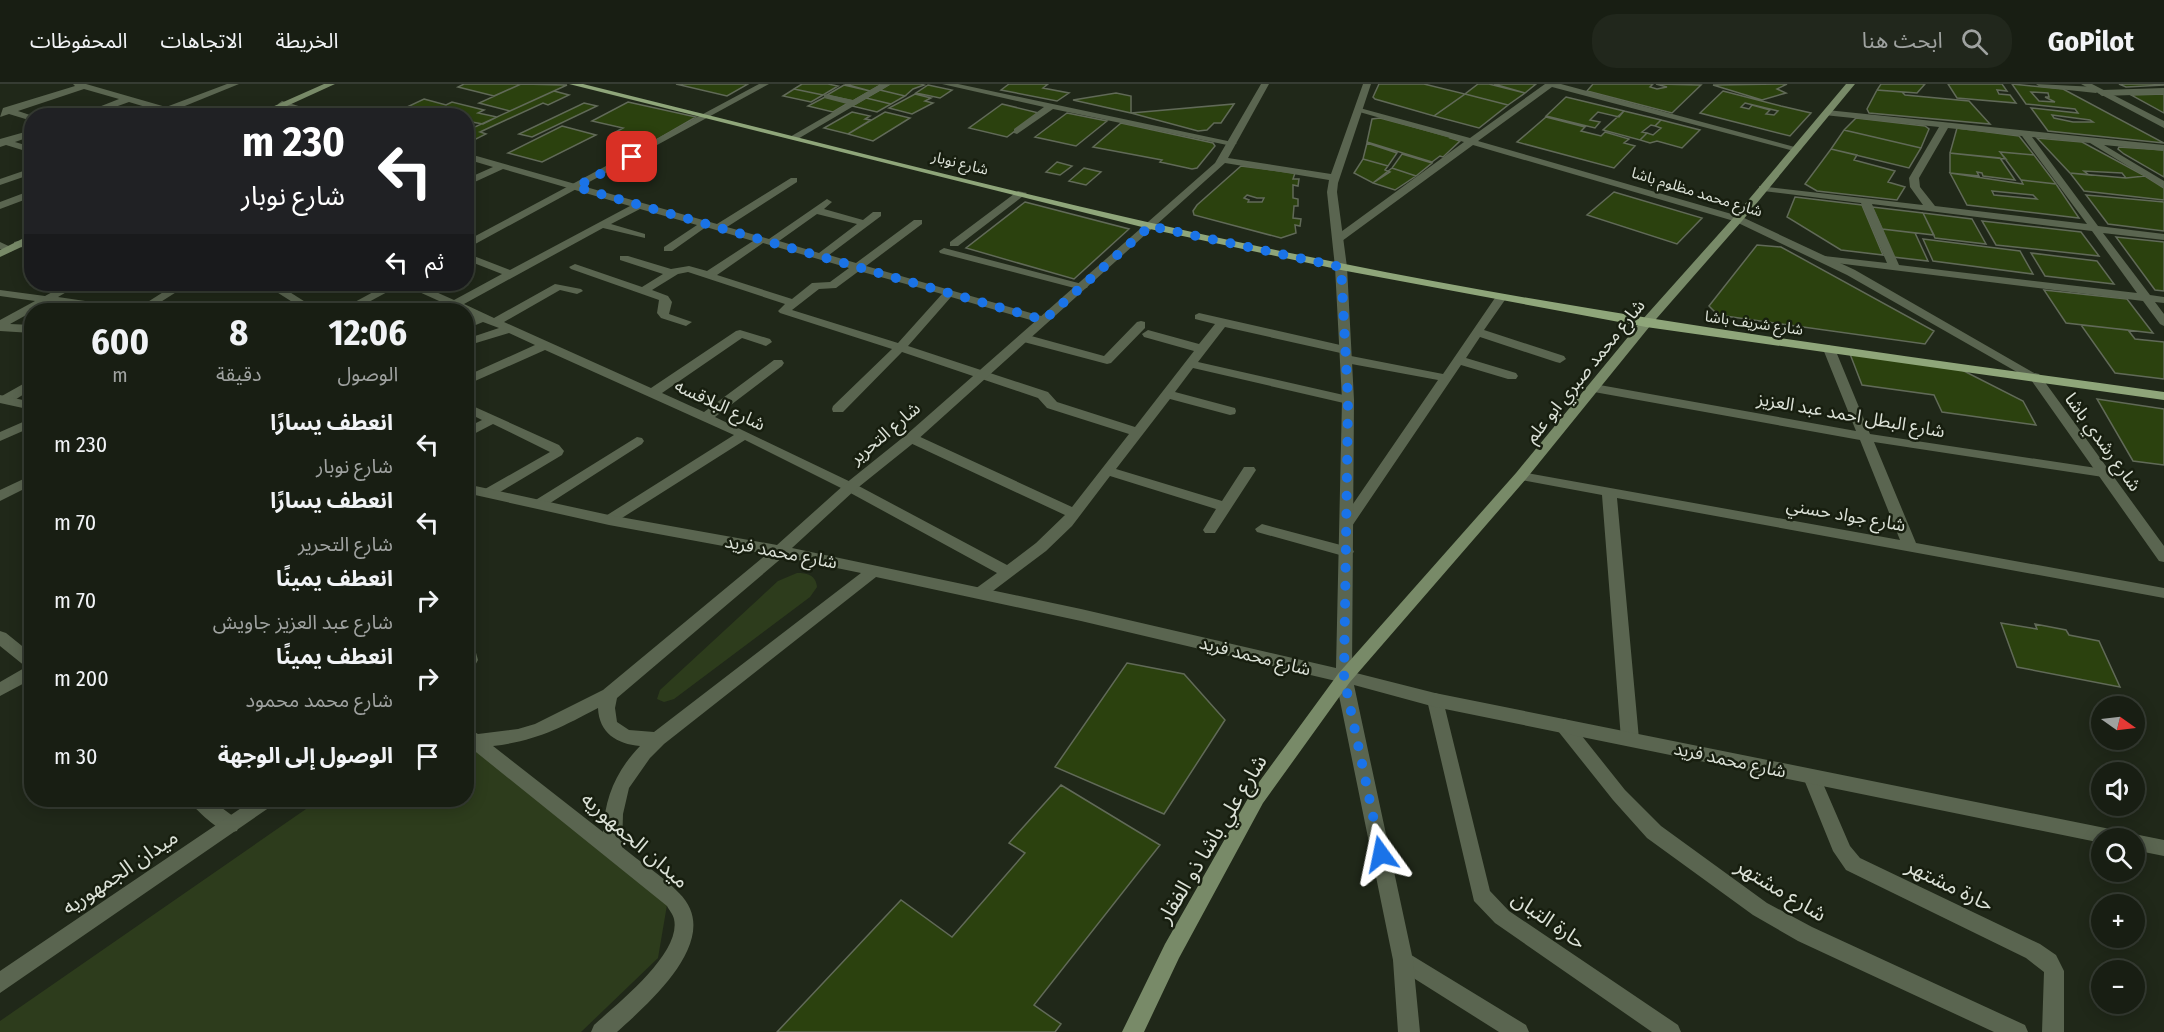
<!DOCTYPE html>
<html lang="ar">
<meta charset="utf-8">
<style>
:root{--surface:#181e13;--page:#21271c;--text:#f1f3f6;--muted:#9fa2a0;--line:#363c33}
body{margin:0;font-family:"Fira Sans Condensed","Noto Sans Arabic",sans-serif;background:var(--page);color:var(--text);direction:rtl;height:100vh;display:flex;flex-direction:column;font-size:22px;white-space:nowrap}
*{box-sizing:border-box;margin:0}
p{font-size:20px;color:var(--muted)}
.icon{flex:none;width:33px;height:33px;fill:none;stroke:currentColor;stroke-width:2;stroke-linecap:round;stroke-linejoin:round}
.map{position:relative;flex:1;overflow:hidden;direction:ltr}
.sheet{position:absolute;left:24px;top:219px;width:450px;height:504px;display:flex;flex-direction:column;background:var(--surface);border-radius:24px;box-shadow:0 3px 15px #0003,0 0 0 2px var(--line);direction:rtl}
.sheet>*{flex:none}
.guide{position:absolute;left:24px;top:24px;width:450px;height:183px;border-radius:24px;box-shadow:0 3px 15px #0003,0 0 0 2px var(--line);direction:rtl;background:#202124;color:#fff;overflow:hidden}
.needle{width:39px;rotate:104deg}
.controls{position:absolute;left:2091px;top:612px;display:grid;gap:12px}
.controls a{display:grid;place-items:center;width:54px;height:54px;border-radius:50%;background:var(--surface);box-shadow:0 3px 15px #0003,0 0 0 2px var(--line);font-size:30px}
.pin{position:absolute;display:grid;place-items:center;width:51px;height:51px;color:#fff;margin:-26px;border-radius:12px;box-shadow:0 3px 9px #0006}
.me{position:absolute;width:66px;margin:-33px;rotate:348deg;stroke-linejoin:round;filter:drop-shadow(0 0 4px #0008)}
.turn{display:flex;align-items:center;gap:21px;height:126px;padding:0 30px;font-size:27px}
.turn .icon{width:78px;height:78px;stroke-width:2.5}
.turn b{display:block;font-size:42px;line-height:51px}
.then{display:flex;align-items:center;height:57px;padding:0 30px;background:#0003;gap:12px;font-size:22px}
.eta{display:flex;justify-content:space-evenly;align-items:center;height:102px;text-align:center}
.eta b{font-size:36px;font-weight:700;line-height:42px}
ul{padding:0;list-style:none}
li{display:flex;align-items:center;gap:18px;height:78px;padding:0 30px}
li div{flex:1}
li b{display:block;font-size:22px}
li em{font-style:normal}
header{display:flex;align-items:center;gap:36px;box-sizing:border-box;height:84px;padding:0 30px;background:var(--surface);border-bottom:2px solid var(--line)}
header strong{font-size:28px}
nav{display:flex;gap:33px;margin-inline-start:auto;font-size:21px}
.search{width:420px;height:54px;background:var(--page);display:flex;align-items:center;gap:15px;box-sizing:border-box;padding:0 21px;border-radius:24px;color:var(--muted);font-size:22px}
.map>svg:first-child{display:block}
.green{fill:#2d3c1c}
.building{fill:#2b410e;stroke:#616a58;stroke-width:1.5;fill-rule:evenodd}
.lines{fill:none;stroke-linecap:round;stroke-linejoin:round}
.pedestrian{fill:#5a6550;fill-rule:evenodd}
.minor{fill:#5a6550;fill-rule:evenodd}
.tertiary{fill:#5a6550;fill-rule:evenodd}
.secondary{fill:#788a68;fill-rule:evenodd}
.primary{fill:#8fa67a;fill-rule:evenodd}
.route{stroke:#1a73e8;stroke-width:10;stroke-dasharray:0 18}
.labels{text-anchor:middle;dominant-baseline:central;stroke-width:5;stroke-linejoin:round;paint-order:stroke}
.far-street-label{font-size:15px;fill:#dce2d8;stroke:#171e0f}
.street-label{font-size:18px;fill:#dce2d8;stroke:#171e0f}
.near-street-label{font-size:21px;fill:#dce2d8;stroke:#171e0f}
</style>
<header>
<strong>GoPilot</strong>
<div class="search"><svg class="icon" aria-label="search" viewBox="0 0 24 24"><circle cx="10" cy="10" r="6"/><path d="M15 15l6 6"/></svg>ابحث هنا</div>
<nav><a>الخريطة</a><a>الاتجاهات</a><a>المحفوظات</a></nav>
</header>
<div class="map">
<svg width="2164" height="948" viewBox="0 0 2164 948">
<rect width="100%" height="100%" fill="#202819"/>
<path class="green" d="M797,489C807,489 816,491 817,503L810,513L674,615L664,618L657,615L660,606L778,497Z
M467,665L479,668L668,815L658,874L581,948H0V937L319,716H466Z"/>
<path class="building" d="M464,0H521L494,12L458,3Z
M521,0L567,1L510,27L479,19Z
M676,0H748L727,12Z
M802,0H828L838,2L823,11L794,5Z
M845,0H882L870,7Z
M890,0H921L924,1L913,5L905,12L880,6Z
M1009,0H1048L1043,4L1069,9L1057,17L1001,6Z
M1379,0H1424L1465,10L1434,32L1375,15L1373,13Z
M1478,0H1489L1525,9L1508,21L1465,10Z
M1494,0H1536L1525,9Z
M1593,0H1653L1650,3L1657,5L1667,3L1656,0L1701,1L1672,29L1587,7Z
M1787,0L1777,5L1786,9L1762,16L1713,1Z
M1881,0H1925L1917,9L1877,6Z
M1948,0H2002L2007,7L1997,6L1999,10L2010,11L2016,19L1957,14Z
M2012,0L2063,5L2164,59L2048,47L2031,24L2078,29L2075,25L2026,20ZM2031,8L2048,9L2049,13H2045L2055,18L2039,17ZM2052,31L2090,36L2093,38H2073L2054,34Z
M2119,0H2164V1L2126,3Z
M844,1L870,7L853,17L827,11Z
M928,1L952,6L940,14L916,9Z
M794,5L823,11L811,18L783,12Z
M880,6L905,12L891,20L866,14Z
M1877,6L1902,8L1905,11L1969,17L1990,40L1869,29L1867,25Z
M554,7L569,11L548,21L543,19L480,48L486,50L472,57L466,55V47Z
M1723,7L1781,22L1811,29L1790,52L1700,29ZM1745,19L1778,27L1774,31L1766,30L1770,26L1752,21L1749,25L1741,23Z
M1116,9L1131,12V29L1073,16Z
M915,10L931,14L925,17L933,19L912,30L889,24Z
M1465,10L1508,21L1479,44L1434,32Z
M2164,10V29L2131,11Z
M825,13L850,18L833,28L808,22Z
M1566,13L1624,27L1619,33L1598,28L1590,36L1600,38L1595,44L1546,32Z
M866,14L891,20L877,28L852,22Z
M424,15L446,21L452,18L484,26L478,29L497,33L483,40L466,37V32H388Z
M628,18L696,33L651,59L612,50L623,44L592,37Z
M584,19L597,22L532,53L519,50Z
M1002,20L1039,29L1007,53L969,44Z
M1234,20L1221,39H1214L1207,46L1198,47L1131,29Z
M1624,27L1661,36L1655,42L1651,41L1642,48L1647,49L1640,56L1603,46Z
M852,28L870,32L865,35L871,36L848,50L824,44Z
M885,28L910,34L873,57L848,50Z
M1067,29L1107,37L1076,62L1035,53Z
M1546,33L1585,43L1581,47L1601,52L1605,48L1629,55L1624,59L1635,62L1614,84L1517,58Z
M1380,34L1451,53L1450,54L1460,57L1443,73L1440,72L1432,78L1367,58L1372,35Z
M1856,34L1925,42L1929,45L1921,64L1844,46Z
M1661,36L1700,46L1682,64L1657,57L1650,59L1640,56L1647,49L1653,51L1661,44L1655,42Z
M1121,39L1213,59L1215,62L1197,84L1192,85L1160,78L1162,76L1093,63Z
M562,42L596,51L542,78L508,69Z
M1957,44L2019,52L2034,71L2000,68L2006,75L1950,69Z
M1844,46L1921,64L1909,84L1831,65Z
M2037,54L2082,58L2145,92L2126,94L2122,89L2084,87L2089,91L2070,89Z
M1367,59L1397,69L1388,82L1363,75Z
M2119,63L2164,66V93L2124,70L2118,65Z
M1831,65L1857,71L1854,76L1895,87L1888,98L1905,103L1897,116L1817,107L1805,100Z
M2000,68L2034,71L2056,100L2021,96Z
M1950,69L2000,74L2015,96L1983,92L1982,89L1977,88L1979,92L1950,89Z
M1402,70L1432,79L1416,92L1392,84Z
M1363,75L1388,82L1385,86L1390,88L1373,99L1354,89Z
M1057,78L1072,82L1060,91L1046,88Z
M1241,82L1295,89L1293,95H1299L1298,102L1293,101V114L1298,115V122H1294L1293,134L1301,135L1300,142L1295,141L1296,149L1281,154L1194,131L1193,127L1197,121ZM1247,111L1257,114H1264L1262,118H1248L1249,116L1244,114Z
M1084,84L1101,88L1086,101L1069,97Z
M1392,84L1416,92L1395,106L1373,99Z
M1950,89L2023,100L2021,96L2056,100L2079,134L1967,121ZM1992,107L2033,111L2037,115L1994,111Z
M2070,89L2126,94L2145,92L2164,104V116L2084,107Z
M1614,108L1702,134L1677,160L1587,131Z
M2086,111L2164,118V147L2108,140Z
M1795,113L1862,121L1883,171L1841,166L1787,133Z
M1025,118L1129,145L1074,195L966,164Z
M1872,123L1923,129L1934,151L1882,145Z
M1923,129L1972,135L1986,160L1935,154Z
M1982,137L2081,148L2099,172L1996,161Z
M1882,145L1915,149L1928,177L1893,173Z
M2116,153L2164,158V207L2155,206Z
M1923,155L2020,167L2033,190L1933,177Z
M1757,161L1781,163L1934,247L1925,260L1718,231L1709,222Z
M2031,169L2097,177L2114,200L2045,192Z
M2044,206L2127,215L2153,249L2066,239Z
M2081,241L2128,246L2135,255L2164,258V295L2115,289Z
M1850,270L1960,285L2023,317L2036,341L1942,328L1934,311L1862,301Z
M2097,315L2164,325V381L2133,377Z
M2001,539L2037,545L2035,540L2066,546L2069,551L2099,557L2120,603L2017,583Z
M1127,579L1184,590L1225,636L1164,730L1055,683Z
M1061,701L1160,761L1034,921L1061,940L1055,948H777L901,816L952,853L1025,769L1009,759Z"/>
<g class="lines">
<path class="pedestrian" d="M2164,4V10L2102,12L2098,9L2102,6Z
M1827,26L2164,61V67L2104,61L2164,97V104L2090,59L2032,53L2098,142L2164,150V156L2103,149L2150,211L2164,213V219L2155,218L2164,230V242L2160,240L2143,217L1820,177L1819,175L1824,172L1887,179L1861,119L1763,107L1759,106V102L1923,121L1910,103L1909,94L1939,43L1824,31L1823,29ZM1948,44L2022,52L2087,140L1935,122L1920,103L1919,94ZM1872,120L2092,147L2137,209L1899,181Z"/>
<path class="minor" d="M73,0H86L166,23L227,0H239L175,26L191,32H176L129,18L90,32H76L119,15L84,5L18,27L33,32L32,37L9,30L0,33L3,24L75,2Z
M881,0H891L796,56L788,54L847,20L824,14V10L853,16Z
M942,0H958L1237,59L1232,62L1053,25L1017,50L1014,49V45L1044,23Z
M1545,0H1561L1802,65L1794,67L1552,3L1478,57L1742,133L1855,186L2041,293L2039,296H2031L1847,191L1734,137L1473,61L1342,157H1334V153L1464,58L1356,27V23L1470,54Z
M2036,0L2096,3L2100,6L2096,9L2040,3Z
M282,17L325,30L326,32H311L279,22L278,20Z
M32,46V52L15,58L32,63V69L6,61L0,63V55Z
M466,69L717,140L791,94H797V98L727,143L769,155L827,115L832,118L824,125L863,136L873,128H881V132L829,171L856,179L914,136H922V140L866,182L1048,234L1050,236L1044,240L951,213L908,262L1048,308L1057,318L1135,343L1194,267L1144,253L1142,250L1148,246L1199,260L1215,240L1195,235V231L1199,229L1349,263L1351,266L1345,270L1225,243L1198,278L1348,312L1354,316L1348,320L1193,284L1175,308L1235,324L1236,327L1235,330L1230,331L1170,315L1116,385L1222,417L1244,383H1254L1256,386L1215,449H1205L1203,446L1216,425L1110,392L1072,442L1046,467L985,513H975L972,509L975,505L997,489L845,406L745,356L614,439H604L602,436L604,433L734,351L545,266L466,301V292L535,261L509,249L466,262V255L499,244L483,238L466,245V237L474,233L466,230V226H459L406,202L405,200H418L454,216L502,190L466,176V169L510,186L630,122L503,85L466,102V95L493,83L466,75ZM640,125L697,141L664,163V167H672L706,143L753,157L707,187L689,182L671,185L628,172H620V176L663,190L642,203L575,180L569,183L571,185L659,216L657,229L661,234L686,242L692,238L669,230L672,218L668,212L652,206L678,190L688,188L785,220L778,227L780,229L892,265L833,322L832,325L833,328H843L902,268L1038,314L1047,324L1129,350L1072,423L916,351H906L904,354L906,357L1065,431L1036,459L1007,481L855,400L715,333L782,282L784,279L782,276H774L704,328L662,309L742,254L766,262L772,258L770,255L740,246L736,247L651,304L504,238L560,206L577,210L583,207L581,205L555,200L494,234L464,220L603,144L645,154V150L611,140ZM817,130L857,140L819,169L779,157ZM763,159L849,184L830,198L812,199L792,215L717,191ZM859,187L942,210L898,259L792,226L819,205L836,204Z
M32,84V90L0,101V95Z
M32,106V113L0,125V118Z
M1018,107L1027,109L958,162H950V158Z
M18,157L32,159V165L14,162V158Z
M0,158L15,165L10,168L0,165Z
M944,164L1086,201L1088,203L1082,206L940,169L939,167Z
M67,200H80L58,213L126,223L132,226H104L48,219L10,240L32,241V249L0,247V236L35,217L0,212V206L45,212Z
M176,200H189L148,226H135Z
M264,200H277L318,226H305Z
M369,200H382L391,206L389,208H381Z
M1501,210L1507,213L1484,246L1564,272L1566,275L1560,279L1556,278L1480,253L1466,274L1516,289L1518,292L1516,295H1508L1461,281L1352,442H1342L1340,439L1342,436L1438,296L1346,279L1340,275L1346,271L1443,290L1497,211Z
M1141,237L1145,238V244L1111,279L1107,280L1020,257L1018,254L1024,250L1104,272L1137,238Z
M1829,261L1835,265L1870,350L2103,385L2110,389L2103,393L1874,358L1916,459L2164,504V514L1617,414L1639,655L1636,660L1630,662L1624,660L1621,655L1602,411L1521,396L1514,392L1521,388L1900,456L1860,356L1594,308L1588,304L1594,300L1856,347L1823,265Z
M32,295V305L10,319H0V313Z
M466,319L559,361L564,367L562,371L495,411H485L483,408L485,405L550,368L493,340L466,354V344L482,336L466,328Z
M32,334V343L0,357V348Z
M637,353L642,354L644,357L642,360L544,423H534L532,420L534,417Z
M1262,440L1352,464L1354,468L1347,473L1257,448L1255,445Z
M0,547L6,549L32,570V595L0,612V598L26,583L0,562Z
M466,552L472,554L478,576L472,587L466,589Z
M1435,609L1441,611L1443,616L1490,807L1509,827L1678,941L1681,948H1652L1495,839L1474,817L1427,616L1429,611Z
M1564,635L1570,637L1625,706L1661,742L1767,819L1812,843L2025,941L2028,948H1994L1798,857L1753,831L1647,754L1613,716L1558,647L1555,642L1558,637Z
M1812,686L1818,688L1850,762L1860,774L2040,860L2056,871L2064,887V948H2042L2044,888L2026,874L1846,786L1833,767L1803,693L1806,688Z
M189,716H211L237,735L239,741L237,747C221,752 203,731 192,721Z
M1403,866L1526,941L1529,948H1499L1396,883L1393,876L1396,869Z"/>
<path class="tertiary" d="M759,0H769L466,165V157Z
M1261,0H1269L1228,74L1331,90L1363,0H1371L1338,99L1337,108L1347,183L1354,316L1352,588L1435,609L2115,746L2122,748L2124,754H2102V759L1435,623L1354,601L1413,876L1420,948H1398L1393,876L1336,597L1081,537L876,493L664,660L650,674L629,704L623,730L622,763C640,778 663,792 679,809C725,854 649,919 617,948H591L594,941C617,920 682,869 674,835C673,830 669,826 667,822L466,660V643L478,650L518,645L535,640L603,606L767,470L609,441L466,409V400L609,431L777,461L845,400L906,351L1215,79ZM1225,79L1329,96L1327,108L1335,183L1342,316L1336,584L1081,525L792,464L855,406L916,357ZM783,473L861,489L654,648L629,646L617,638L615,624L617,614ZM598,624C599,649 617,660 640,662C616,687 605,713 603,748L493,662C536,657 560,644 598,624Z
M2081,0H2092L2164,37V44Z
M388,200H402L354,226H340Z
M2035,289L2039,290L2164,462V478L2159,477L2029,293Z
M0,311L32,318V326L0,319Z
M32,391V401L0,417V406Z
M253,716H276L273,721L0,909V887Z
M2134,750L2164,756V772L2134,766V754H2126Z"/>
<path class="secondary" d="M324,0H335L265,32H252Z
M1846,0H1855L1742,137L1650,242L1526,395L1350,598L1263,719L1179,874L1144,948H1122L1165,860L1251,709L1338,590L1516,389L1642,236L1734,133Z
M32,150V158L0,173V166Z"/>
<path class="primary" d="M569,0H583C835,62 1086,129 1340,179C1613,234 1889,270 2164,308V316L1646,243L1341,186L1150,145Z"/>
</g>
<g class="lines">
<path class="route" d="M632,73L576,103L1044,236L1150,142L1341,183L1348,316L1344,594L1381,770"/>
</g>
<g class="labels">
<g class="far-street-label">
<text transform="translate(960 79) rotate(14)">شارع نوبار</text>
<text transform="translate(1697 108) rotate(17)">شارع محمد مظلوم باشا</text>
<text transform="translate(1754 239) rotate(8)">شارع شريف باشا</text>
</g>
<g class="street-label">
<text transform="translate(1585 287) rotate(-51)">شارع محمد صبري ابو علم</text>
<text transform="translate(720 321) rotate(25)">شارع البلاقسه</text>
<text transform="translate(1851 331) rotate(10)">شارع البطل احمد عبد العزيز</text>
<text transform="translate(885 349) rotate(-40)">شارع التحرير</text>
<text transform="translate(2103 358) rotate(54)">شارع رشدي باشا</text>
<text transform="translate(1846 431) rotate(10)">شارع جواد حسني</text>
<text transform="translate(781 468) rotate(11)">شارع محمد فريد</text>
<text transform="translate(1255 572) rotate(14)">شارع محمد فريد</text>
<text transform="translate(1730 676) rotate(12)">شارع محمد فريد</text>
</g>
<g class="near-street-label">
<text transform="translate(1212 755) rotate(-59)">شارع علي باشا ذو الفقار</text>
<text transform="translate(635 756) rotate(41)">ميدان الجمهوريه</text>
<text transform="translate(120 788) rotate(-34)">ميدان الجمهوريه</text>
<text transform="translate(1950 801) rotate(26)">حارة مشتهر</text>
<text transform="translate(1781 806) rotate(31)">شارع مشتهر</text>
<text transform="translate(1549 836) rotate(35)">حارة التبان</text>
</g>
</g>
</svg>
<div class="controls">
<a><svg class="needle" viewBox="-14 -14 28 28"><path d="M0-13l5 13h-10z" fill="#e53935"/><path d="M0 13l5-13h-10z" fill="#9fa2a0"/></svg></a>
<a><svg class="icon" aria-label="sound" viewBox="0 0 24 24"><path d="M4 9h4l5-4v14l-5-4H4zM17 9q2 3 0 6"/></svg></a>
<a><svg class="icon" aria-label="search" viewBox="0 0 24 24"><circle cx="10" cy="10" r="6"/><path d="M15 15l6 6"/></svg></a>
<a>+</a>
<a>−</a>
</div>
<div class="pin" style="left:632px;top:73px;background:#d93025"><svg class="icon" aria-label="arrive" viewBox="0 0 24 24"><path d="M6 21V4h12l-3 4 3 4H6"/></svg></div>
<svg class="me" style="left:1381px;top:770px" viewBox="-20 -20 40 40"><path d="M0-17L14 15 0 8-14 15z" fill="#1a73e8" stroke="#fff" stroke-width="4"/></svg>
<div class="guide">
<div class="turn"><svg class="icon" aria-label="left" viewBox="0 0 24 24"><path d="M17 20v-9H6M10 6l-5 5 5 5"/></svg><div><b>230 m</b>شارع نوبار</div></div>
<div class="then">ثم<svg class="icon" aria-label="left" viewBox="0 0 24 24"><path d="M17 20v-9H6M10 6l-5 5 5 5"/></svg></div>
</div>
<section class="sheet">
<div class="eta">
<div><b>12:06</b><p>الوصول</p></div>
<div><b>8</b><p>دقيقة</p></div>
<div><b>600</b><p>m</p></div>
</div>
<ul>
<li><svg class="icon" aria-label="left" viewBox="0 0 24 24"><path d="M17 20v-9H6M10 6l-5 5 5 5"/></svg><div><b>انعطف يسارًا</b><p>شارع نوبار</p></div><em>230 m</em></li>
<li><svg class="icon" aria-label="left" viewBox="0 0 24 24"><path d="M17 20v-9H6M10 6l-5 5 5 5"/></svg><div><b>انعطف يسارًا</b><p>شارع التحرير</p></div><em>70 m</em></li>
<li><svg class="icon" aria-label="right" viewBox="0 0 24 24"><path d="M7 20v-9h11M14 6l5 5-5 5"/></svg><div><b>انعطف يمينًا</b><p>شارع عبد العزيز جاويش</p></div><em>70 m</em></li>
<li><svg class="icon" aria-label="right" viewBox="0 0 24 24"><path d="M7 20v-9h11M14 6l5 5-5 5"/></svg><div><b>انعطف يمينًا</b><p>شارع محمد محمود</p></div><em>200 m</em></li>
<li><svg class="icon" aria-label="arrive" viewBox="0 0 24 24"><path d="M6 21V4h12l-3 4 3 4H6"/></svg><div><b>الوصول إلى الوجهة</b></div><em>30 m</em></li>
</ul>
</section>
</div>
